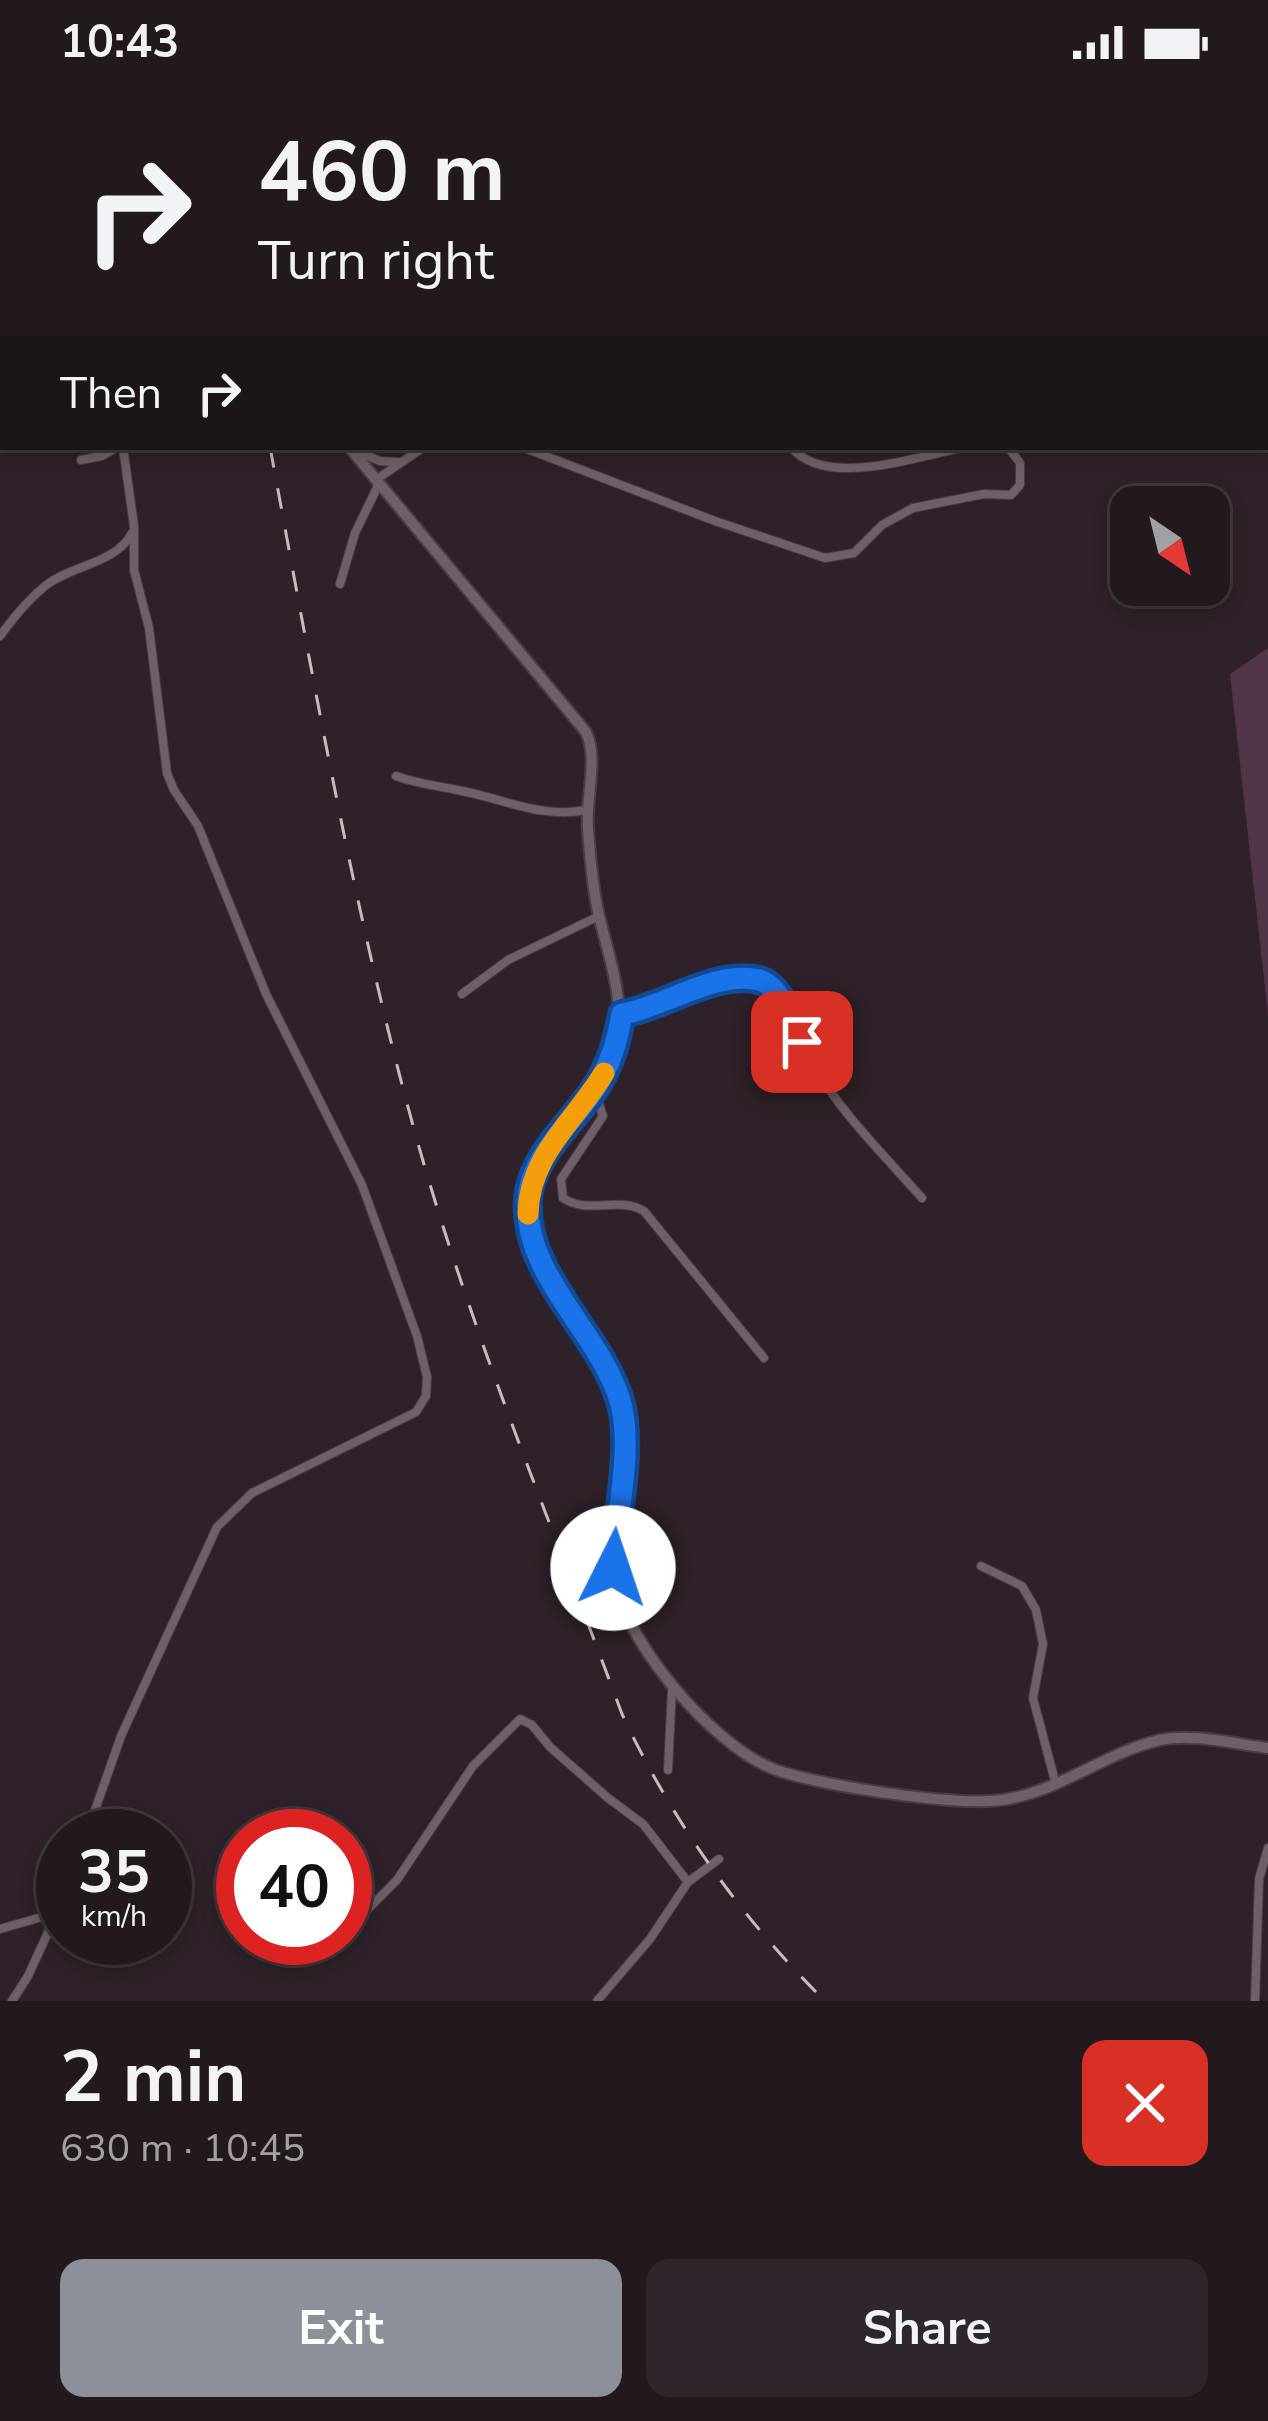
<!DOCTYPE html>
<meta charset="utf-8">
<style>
:root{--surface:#22191f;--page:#2e262c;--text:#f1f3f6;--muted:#a2a0a4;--line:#3f383d;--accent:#8c9099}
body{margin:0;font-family:"Nunito Sans",sans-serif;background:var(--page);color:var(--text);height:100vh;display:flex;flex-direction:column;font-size:45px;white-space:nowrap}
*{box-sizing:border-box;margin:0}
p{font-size:39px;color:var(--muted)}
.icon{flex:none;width:66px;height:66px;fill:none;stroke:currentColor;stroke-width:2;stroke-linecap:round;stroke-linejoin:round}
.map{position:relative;height:1917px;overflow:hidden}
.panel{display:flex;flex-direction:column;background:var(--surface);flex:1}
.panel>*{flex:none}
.hud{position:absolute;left:0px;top:0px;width:1269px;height:366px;box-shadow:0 6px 18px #0003,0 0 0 3px var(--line);background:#22191f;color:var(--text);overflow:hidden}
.needle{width:78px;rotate:145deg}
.controls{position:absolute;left:1110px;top:402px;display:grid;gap:24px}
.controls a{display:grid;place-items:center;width:120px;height:120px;border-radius:24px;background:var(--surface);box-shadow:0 6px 18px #0003,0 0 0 3px var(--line);font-size:60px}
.speed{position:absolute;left:36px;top:1725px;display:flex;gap:24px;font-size:60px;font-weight:700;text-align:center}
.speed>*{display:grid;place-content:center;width:156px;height:156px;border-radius:50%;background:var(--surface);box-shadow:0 6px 18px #0003,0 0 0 3px var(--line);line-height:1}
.speed small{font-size:30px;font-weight:400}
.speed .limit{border:18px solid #d22;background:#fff;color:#111}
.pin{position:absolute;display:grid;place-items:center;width:102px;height:102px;color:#fff;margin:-51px;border-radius:24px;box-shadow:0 6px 18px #0006}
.me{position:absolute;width:132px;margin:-66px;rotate:4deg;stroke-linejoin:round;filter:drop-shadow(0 0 9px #0008)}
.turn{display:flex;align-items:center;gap:42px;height:252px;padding:0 60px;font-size:54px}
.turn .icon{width:156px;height:156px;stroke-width:2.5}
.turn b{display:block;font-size:84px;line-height:102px}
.then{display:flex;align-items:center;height:114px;padding:0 60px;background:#0003;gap:24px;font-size:45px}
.round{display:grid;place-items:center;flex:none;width:126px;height:126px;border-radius:24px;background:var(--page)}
.headline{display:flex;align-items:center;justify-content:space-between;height:204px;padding:0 60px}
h1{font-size:72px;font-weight:700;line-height:90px}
.action{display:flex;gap:24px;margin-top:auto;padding:24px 60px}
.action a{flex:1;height:138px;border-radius:24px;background:var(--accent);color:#fff;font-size:48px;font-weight:700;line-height:138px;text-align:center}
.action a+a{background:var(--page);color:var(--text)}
.status{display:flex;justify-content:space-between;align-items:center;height:84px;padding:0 60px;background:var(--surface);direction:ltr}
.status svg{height:33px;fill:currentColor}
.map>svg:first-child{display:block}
.green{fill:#513546}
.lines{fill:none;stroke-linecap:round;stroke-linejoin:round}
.street-casing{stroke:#483d44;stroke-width:10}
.secondary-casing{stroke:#483d44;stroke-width:14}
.street{stroke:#6e5f68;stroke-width:8}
.secondary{stroke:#6e5f68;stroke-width:10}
.rail{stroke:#c5bbc1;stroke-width:3;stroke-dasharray:21 21;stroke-linecap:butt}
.route-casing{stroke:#114b97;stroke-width:30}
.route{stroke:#1a73e8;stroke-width:21}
.slow{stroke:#f59e0b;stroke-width:21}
</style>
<div class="status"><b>10:43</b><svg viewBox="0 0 49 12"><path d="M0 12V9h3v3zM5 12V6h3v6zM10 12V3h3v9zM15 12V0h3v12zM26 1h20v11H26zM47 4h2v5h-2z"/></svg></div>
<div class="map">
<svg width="1268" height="1917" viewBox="0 0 1268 1917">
<rect width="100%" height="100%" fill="#2e2129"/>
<path class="green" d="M1268,564V931L1230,590Z"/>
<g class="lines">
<defs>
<path id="street" d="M84,0V3
M1053,0L1058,3
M1210,3L1224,0
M522,363L715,437L825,474L854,469L882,441L913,424L984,410L1011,411L1020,401V379L1008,363
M791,363C826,406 920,371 966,363
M355,367L380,377L398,378
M81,376L102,372L118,363
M340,500L355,449L377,404V395L424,363
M0,552C13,534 28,516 45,502C71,481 116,480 132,449
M396,692C418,700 439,702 462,707C504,715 543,735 586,726
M462,910L508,876L599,832
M622,930C671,923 701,893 755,897C782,899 800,955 811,977C839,1027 884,1071 922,1114
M594,1006L603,1032L561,1095L563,1114C588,1131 618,1112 644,1127L764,1274
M981,1482L1022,1502L1036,1526L1043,1560L1033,1614L1056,1701
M668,1686L672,1605
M86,1752L121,1652L217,1443L252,1409L416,1328L426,1312L427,1293L417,1252L362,1101L266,910L198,742L174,706L167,689L149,544L134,486V442L123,363
M0,1845L56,1829
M345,1848L397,1796L473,1682L520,1635L532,1641L550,1663L608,1714L643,1740L688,1798
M338,1859L341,1854
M12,1917L28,1892L63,1816
M597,1917L650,1855L688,1798L719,1775
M1255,1917L1259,1795L1268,1764"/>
<path id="secondary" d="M293,0L294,3
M349,363L586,648C599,676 585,714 588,746C590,773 592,800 598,827C610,881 633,930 607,985C586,1029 531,1064 528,1115C523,1192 600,1247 620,1318C635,1369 613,1428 613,1480C614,1549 713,1663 776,1686C822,1702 963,1724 1008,1715C1063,1705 1107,1668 1160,1656C1194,1649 1234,1660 1268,1664"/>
</defs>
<use href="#street" class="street-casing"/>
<use href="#secondary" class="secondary-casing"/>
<use href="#street" class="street"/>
<use href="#secondary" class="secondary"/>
<path class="rail" d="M195,0L196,3
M270,363C313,594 354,830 417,1056C472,1251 552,1441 622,1630C672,1737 741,1834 825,1917"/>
</g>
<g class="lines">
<defs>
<path id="route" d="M613,1484C616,1435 633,1366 621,1320C601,1248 522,1192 528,1114C532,1071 571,1040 594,1006C610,982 617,958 622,930C665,923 714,886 759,896C780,901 794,940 802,958"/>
</defs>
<use href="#route" class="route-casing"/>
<use href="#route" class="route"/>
<path class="slow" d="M528,1130C529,1071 575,1037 604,989"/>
</g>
</svg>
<div class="controls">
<a><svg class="needle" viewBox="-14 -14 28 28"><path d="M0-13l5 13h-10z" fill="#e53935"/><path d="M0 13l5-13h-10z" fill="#a2a0a4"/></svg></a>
</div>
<div class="speed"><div>35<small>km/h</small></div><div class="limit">40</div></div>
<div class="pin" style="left:802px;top:958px;background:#d93025"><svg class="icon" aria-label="arrive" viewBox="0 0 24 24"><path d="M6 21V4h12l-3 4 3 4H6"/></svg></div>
<svg class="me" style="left:613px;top:1484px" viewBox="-20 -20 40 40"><circle r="19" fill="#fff"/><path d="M0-13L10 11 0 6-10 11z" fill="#1a73e8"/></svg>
<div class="hud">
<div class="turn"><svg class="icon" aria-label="right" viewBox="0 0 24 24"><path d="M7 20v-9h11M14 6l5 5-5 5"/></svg><div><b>460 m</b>Turn right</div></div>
<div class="then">Then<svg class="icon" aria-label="right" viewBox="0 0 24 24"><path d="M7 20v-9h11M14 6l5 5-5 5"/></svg></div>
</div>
</div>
<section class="panel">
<div class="headline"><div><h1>2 min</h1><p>630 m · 10:45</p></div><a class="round" style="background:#d93025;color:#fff"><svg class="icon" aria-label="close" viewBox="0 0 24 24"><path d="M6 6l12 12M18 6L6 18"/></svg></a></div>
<div class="action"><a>Exit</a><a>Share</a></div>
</section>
